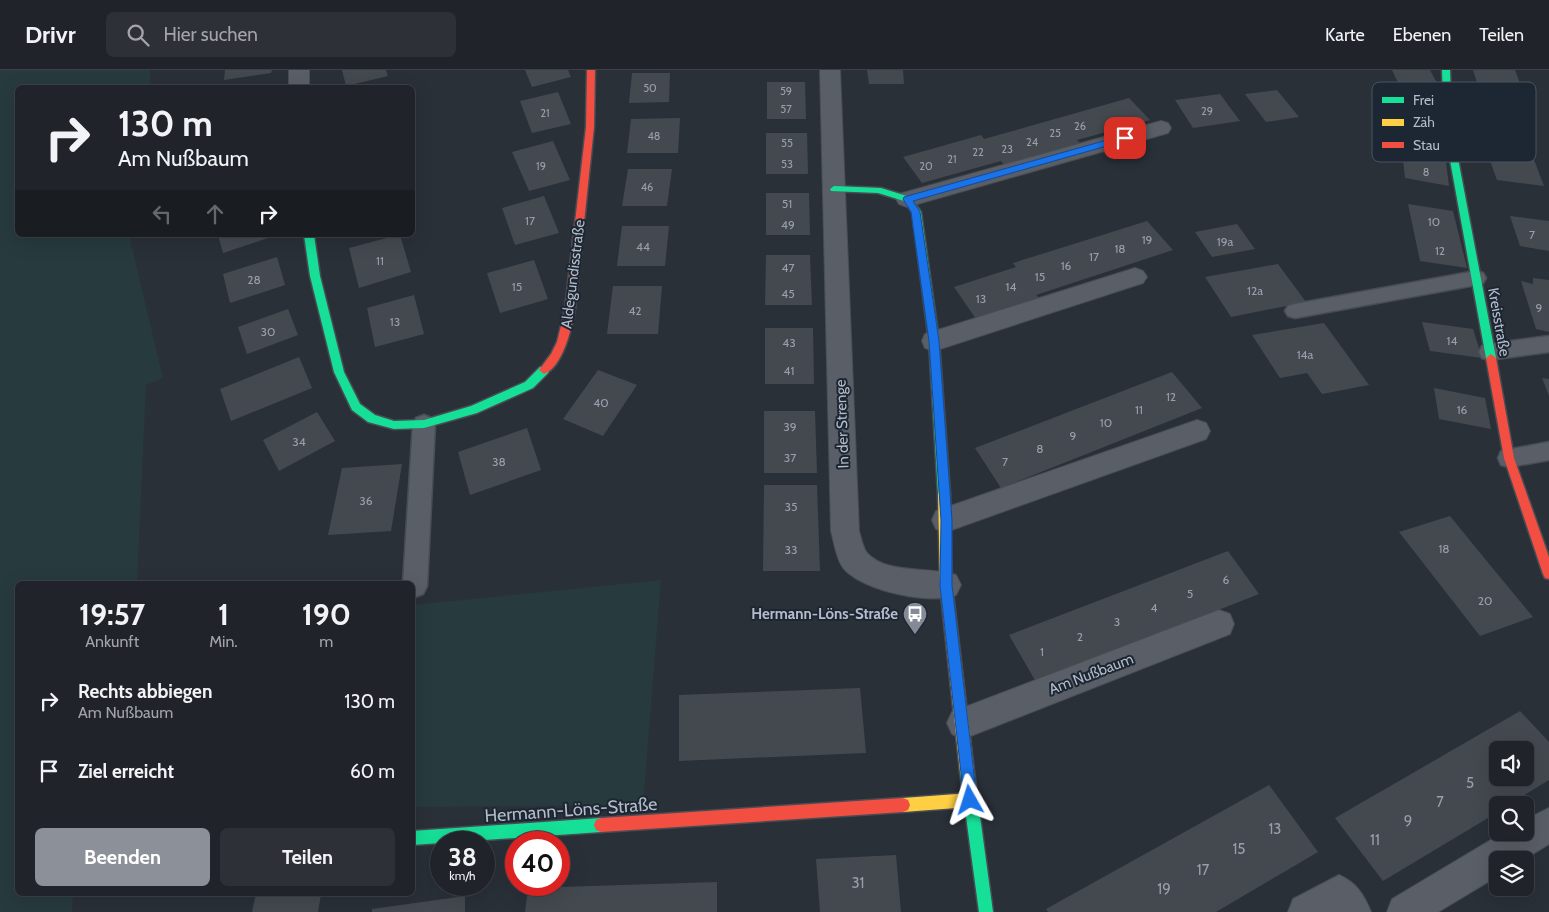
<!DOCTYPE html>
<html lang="de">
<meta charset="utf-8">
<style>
:root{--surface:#20242a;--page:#2d3036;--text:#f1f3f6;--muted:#a2a4a8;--line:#3d4147;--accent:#8c9099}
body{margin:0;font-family:Cabin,sans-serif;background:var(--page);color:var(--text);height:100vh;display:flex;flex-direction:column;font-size:19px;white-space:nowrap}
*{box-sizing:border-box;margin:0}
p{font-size:16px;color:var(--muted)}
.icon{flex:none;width:28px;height:28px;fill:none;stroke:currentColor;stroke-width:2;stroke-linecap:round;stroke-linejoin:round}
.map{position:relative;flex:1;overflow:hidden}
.details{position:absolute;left:15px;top:511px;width:400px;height:315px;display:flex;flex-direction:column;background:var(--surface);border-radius:8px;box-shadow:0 5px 20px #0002,0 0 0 1px var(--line)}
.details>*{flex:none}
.top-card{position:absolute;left:15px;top:15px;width:400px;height:152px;border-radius:8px;box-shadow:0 5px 20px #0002,0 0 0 1px var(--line);background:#20242a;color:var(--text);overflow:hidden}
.buttons{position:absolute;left:1489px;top:671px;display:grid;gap:10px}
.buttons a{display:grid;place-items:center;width:45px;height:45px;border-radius:8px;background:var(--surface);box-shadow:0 5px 20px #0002,0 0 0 1px var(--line);font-size:25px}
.speed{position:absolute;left:430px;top:761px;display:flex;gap:10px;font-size:25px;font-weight:700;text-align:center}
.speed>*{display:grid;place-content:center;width:65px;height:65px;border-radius:50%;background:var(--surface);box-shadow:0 5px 20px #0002,0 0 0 1px var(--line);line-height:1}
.speed small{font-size:12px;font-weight:400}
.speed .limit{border:8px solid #d22;background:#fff;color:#111}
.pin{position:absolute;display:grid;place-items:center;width:42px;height:42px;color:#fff;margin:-21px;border-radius:10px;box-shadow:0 2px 8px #0006}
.me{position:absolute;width:55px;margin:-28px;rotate:354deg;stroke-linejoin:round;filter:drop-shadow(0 0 4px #0008)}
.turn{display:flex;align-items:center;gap:18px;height:105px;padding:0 20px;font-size:22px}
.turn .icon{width:65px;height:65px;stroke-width:2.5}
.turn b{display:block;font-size:35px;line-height:42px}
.lanes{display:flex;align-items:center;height:48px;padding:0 20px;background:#0003;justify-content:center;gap:25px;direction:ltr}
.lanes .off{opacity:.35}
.eta{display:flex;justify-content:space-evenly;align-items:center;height:85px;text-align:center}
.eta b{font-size:30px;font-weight:700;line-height:35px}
.button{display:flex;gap:10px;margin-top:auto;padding:10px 20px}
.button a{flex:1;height:58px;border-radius:8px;background:var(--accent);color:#fff;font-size:20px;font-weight:700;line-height:58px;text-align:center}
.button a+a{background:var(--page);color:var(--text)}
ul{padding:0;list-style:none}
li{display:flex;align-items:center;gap:15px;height:70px;padding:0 20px}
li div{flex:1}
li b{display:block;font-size:19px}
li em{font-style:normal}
header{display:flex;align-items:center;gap:30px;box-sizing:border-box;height:70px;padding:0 25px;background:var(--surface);border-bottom:1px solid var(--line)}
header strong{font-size:24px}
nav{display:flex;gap:28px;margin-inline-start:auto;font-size:18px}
.search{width:350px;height:45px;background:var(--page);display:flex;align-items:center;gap:12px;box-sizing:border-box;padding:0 18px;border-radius:8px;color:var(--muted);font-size:19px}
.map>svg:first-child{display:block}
.green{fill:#273a3e}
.building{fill:#444950;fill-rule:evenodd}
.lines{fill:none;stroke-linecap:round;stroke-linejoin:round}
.lane-casing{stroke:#484c53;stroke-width:3}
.street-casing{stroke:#484c53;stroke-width:2}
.fast-casing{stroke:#484c53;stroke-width:3}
.slow-casing{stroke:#484c53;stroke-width:3}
.jam-casing{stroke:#484c53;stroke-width:3}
.lane{fill:#5a5e66;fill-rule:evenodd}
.street{fill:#5a5e66;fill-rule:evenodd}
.fast{fill:#16e098;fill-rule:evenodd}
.slow{fill:#ffcf43;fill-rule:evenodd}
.jam{fill:#f24e42;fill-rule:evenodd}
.route{fill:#1a73e8;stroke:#114b97}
.labels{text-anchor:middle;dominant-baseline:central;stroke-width:4;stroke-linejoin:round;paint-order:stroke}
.far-number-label{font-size:11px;fill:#989fab}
.number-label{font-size:12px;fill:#989fab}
.street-label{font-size:15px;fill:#b4bcc9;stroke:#1d2633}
.poi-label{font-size:15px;font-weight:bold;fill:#b4bcc9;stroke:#1d2633;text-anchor:end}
.near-number-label{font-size:15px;fill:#989fab}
.near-street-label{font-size:18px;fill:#b4bcc9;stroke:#1d2633}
.key{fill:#1d2633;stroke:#4a5360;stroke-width:1}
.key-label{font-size:14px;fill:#b4bcc9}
</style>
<header>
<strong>Drivr</strong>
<div class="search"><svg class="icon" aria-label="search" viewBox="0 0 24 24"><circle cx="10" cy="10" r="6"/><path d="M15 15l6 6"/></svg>Hier suchen</div>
<nav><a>Karte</a><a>Ebenen</a><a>Teilen</a></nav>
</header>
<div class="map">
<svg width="1549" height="842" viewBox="0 0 1549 842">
<rect width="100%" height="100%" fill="#2a3038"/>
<path class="green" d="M0,0H150V17L18,18V165H129L163,308L146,315L137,514H18V824H73L72,842H0Z
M661,510L643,735L413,737V535Z"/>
<path class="building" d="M225,0H272L271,3L224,10Z
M342,0H386L388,6L346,16Z
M525,0H568L571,7L532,17Z
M867,0H903L904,14H869Z
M1392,0H1430L1439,17L1399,15Z
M1473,0H1515L1522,19L1477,13Z
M632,3H670L669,32L629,33Z
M767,12H805L806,49H767Z
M1277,20L1299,47L1266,52L1245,24Z
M558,22L571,54L532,63L520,31Z
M1220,24L1240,51L1193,58L1175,30Z
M1129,28L1150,50L1077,70L1081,74L1005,96L1001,91L922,113L903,87L981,65L984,69Z
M680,48L678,83H627L631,49Z
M766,63H807L808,104H766Z
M1401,69L1444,77L1449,116L1405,108Z
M553,71L570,110L529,121L512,82Z
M1487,82L1533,87L1544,116L1497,110Z
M628,99H672L667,136H622Z
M766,123H809L810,165H766Z
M544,126L559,163L515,175L502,138Z
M1408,134L1453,141L1467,198L1420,191Z
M1510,146L1549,151V181L1520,176Z
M1147,151L1173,180L1036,225L1039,228L976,249L954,217L1016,197L1013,193Z
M1237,154L1255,179L1212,187L1195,162Z
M622,156H669L665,196H617Z
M218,165H277L223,183Z
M398,165H400L411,202L359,218L349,178Z
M766,185H810L812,235H765Z
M277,187L285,215L230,233L223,204Z
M534,190L548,229L500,243L487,203Z
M1278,194L1306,232L1231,247L1205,207Z
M1533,208L1549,210V262L1536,259L1521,211L1533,214Z
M613,216H662L658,264H607Z
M414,225L424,264L375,277L367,238Z
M288,239L298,265L247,284L238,257Z
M1422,252L1473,259L1482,288L1430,281Z
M1324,253L1369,315L1322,324L1307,303L1280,308L1252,265Z
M765,258H813L814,314H765Z
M299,287L312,318L231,351L220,319Z
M598,300L637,315L603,366L563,349Z
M1172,302L1202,338L1001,418L975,378Z
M1542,308L1549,309V326Z
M1434,318L1485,328L1491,359L1439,349Z
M764,341H815L817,403H764Z
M317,342L335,371L279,401L263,370Z
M527,358L541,400L470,425L458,382Z
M402,394L391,461L328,465L342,398Z
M764,415H817L820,501H763Z
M1450,446L1490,495L1533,547L1480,566L1399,462Z
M1228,481L1259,524L1036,612L1009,565Z
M860,618L866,683L679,691V625Z
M1520,641L1549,672V710L1508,735H1498V742L1383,811L1335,748ZM1498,680H1525V708H1498Z
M1269,715L1318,782L1216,842H1048L1046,839Z
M896,785L901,842H820L816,789Z
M717,812V842H525L528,818Z
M256,824H321L318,842H252Z
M465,826V842H372V839Z"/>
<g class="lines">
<defs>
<path id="lane" d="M1476,201L1483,203L1486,208L1483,213L1476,215L1295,248L1288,246L1285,241L1288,236L1295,234Z
M1549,266V282L1489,290L1482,288L1479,282L1482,276L1489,274Z
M424,345L432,348L435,354L427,516L423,524L415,527L412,526V514H403L413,354L416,348Z
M1549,372V390L1509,397L1501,395L1498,388L1501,381Z"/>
<path id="street" d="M289,0H309V18H289Z
M820,0H840L859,461C861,467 863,478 867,483C887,505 930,496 956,505L961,515L956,525C929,535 867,521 846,501C837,493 834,472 831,461Z
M1161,51L1168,53L1171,58L1168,63L907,137L899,134L896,129L899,124Z
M1135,198L1143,201L1147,207L1143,213L934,281L925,278L922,271L925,264Z
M1197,350L1206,353L1210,361L1206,369L946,462L936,459L932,450L936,441Z
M1219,540L1230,544L1234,554L1230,564L963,669L952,664L947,653L952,642Z
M1549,738V774L1523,790H1498V806L1438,842H1387L1392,829L1504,762H1525V750Z
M1339,805C1357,813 1364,825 1371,842H1288L1293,829Z"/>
<path id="fast" d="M1442,0H1450L1452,57L1496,288L1491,292L1486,288L1444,57Z
M834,116L881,118L910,127L921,142L939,271L950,424L948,427L944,429L940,427L938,424L929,271L912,142L904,131L878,123L831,121L830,119Z
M304,165H314L320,206L344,302L360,334L375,345L394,351L424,350L471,336L525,312L540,297H548L549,300L548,303L533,318L477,343L424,358L394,359L368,352L352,340L334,302L310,206Z
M967,695L972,697L974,702L993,842H979L960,702L962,697Z
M601,748L606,750L608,755L606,760L601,762L412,775V761Z"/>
<path id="slow" d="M944,419L948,421L950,424L952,515L974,702L972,707L967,709L962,707L960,702L940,515L938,424L940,421Z
M970,723L975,725L977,730L975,735L970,737L903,742L898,740L896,735L898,730L903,728Z"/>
<path id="jam" d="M587,0H595L594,57L575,239C572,257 563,297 544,304L539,300L551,284L557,272L565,239L586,57Z
M1491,284L1496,288L1514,388L1549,487V509L1545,508L1543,504L1504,388L1486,288Z
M903,728L908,730L910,735L908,740L903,742L601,762L596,760L594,755L596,750L601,748Z"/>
</defs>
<use href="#lane" class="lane-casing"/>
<use href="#street" class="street-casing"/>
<use href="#fast" class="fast-casing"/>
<use href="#slow" class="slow-casing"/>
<use href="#jam" class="jam-casing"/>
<use href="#lane" class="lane"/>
<use href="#street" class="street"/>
<use href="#fast" class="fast"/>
<use href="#slow" class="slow"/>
<use href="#jam" class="jam"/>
</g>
<path class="route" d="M1125,65L1128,66V70L913,131L920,142L939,271L952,450V515L977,730L975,735L970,737L966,735L964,730L940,515L941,450L929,271L911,142L903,129L904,127Z"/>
<defs>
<symbol id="bus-pin" viewBox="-11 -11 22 30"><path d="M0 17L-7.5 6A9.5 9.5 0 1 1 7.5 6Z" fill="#848b96" stroke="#1d2633"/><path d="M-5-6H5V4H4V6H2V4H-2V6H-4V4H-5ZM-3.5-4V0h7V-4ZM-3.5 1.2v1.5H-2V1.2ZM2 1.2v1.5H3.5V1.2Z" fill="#fff"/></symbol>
</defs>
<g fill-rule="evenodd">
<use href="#bus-pin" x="901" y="530" width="28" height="38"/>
</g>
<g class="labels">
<g class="far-number-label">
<text x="650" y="18">50</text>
<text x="786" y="21">59</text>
<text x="786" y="39">57</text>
<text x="1207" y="41">29</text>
<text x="545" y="43">21</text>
<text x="1080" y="56">26</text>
<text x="1055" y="63">25</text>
<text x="654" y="66">48</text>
<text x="1032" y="72">24</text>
<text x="787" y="73">55</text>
<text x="1007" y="79">23</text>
<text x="978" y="82">22</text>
<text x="952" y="89">21</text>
<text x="787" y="94">53</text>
<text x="541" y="96">19</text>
<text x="926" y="96">20</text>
<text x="1426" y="102">8</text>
<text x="647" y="117">46</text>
</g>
<g class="number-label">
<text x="787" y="133">51</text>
<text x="530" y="150">17</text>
<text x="1434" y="151">10</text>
<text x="788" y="154">49</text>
<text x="1532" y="164">7</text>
<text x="1147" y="169">19</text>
<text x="1225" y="171">19a</text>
<text x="643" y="176">44</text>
<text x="1120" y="178">18</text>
<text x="1440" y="180">12</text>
<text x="1094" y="186">17</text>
<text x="380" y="190">11</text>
<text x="1066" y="195">16</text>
<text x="788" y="197">47</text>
<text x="1040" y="206">15</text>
<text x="254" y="209">28</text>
<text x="517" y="216">15</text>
<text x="1011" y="216">14</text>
<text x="1255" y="220">12a</text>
<text x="788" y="223">45</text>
<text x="981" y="228">13</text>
<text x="1539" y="237">9</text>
<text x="635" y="240">42</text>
<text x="395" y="251">13</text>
<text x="268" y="261">30</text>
<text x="1452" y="270">14</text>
<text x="789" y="272">43</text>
<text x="1305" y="284">14a</text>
<text x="789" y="300">41</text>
<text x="1171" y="326">12</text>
<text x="601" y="332">40</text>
<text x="1139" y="339">11</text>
<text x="1462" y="339">16</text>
<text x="1106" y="352">10</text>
<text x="790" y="356">39</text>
<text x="1073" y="365">9</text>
<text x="299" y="371">34</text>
<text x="1040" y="378">8</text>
<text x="790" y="387">37</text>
<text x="499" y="391">38</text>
<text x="1005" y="391">7</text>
<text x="366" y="430">36</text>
<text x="791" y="436">35</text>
<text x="1444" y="478">18</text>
<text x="791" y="479">33</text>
<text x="1226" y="509">6</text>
<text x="1190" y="523">5</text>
<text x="1485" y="530">20</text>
<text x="1154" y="537">4</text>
<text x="1117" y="551">3</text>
<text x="1080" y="566">2</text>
<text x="1042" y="581">1</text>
</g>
<g class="street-label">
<text transform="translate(573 204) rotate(-83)">Aldegundisstraße</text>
<text transform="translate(1499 252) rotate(80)">Kreisstraße</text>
<text transform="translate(842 354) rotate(-92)">In der Strenge</text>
<text transform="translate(1091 604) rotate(-21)">Am Nußbaum</text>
</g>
<g class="poi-label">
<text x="898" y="544">Hermann-Löns-Straße</text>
</g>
<g class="near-number-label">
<text x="1470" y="713">5</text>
<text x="1440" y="732">7</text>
<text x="1408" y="751">9</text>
<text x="1275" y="759">13</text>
<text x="1375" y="770">11</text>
<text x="1239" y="779">15</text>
<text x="1203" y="800">17</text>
<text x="858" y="813">31</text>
<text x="1164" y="819">19</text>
</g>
<g class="near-street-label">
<text transform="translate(571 740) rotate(-4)">Hermann-Löns-Straße</text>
</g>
</g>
<rect x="1372" y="12" width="164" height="80" rx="8" class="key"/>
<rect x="1382" y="27" width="22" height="6" fill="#16e098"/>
<rect x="1382" y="49" width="22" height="7" fill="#ffcf43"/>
<rect x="1382" y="72" width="22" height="6" fill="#f24e42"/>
<g class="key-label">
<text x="1413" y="35">Frei</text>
<text x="1413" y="57">Zäh</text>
<text x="1413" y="80">Stau</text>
</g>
</svg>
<div class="buttons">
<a><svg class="icon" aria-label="sound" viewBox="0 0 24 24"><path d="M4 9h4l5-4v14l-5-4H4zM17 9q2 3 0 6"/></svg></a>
<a><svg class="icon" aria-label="search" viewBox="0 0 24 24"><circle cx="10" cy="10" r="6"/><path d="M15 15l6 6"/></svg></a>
<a><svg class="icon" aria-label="layers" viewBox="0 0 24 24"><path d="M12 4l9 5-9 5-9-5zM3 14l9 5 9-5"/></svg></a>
</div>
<div class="speed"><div>38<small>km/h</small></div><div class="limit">40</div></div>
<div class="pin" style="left:1125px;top:68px;background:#d93025"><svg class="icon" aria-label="arrive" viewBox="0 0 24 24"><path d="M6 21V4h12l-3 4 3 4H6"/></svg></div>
<svg class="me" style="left:970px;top:730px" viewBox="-20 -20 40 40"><path d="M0-17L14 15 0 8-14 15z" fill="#1a73e8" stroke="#fff" stroke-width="4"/></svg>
<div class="top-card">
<div class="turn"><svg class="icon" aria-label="right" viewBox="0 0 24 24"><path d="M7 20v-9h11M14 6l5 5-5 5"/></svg><div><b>130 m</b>Am Nußbaum</div></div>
<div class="lanes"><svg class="icon off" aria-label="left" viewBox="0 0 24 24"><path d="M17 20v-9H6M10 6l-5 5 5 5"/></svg><svg class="icon off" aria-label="ahead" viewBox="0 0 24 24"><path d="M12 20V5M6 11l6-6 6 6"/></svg><svg class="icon" aria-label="right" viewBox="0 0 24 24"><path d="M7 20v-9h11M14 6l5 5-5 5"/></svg></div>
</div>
<section class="details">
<div class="eta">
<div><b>19:57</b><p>Ankunft</p></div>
<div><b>1</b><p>Min.</p></div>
<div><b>190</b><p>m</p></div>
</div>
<ul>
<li><svg class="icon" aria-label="right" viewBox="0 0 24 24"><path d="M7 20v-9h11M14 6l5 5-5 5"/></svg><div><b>Rechts abbiegen</b><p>Am Nußbaum</p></div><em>130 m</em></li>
<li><svg class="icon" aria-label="arrive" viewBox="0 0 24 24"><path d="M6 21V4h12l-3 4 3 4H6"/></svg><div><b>Ziel erreicht</b></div><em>60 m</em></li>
</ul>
<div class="button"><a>Beenden</a><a>Teilen</a></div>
</section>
</div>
